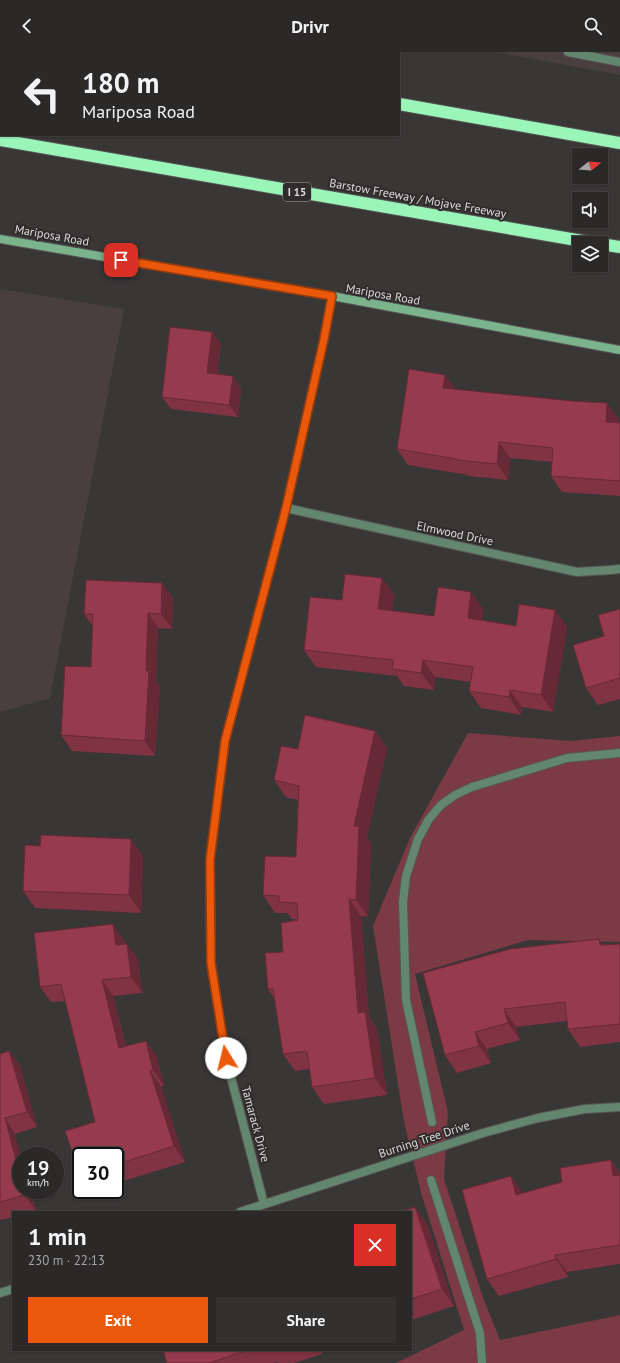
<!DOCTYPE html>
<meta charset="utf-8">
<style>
:root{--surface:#2b2828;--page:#333030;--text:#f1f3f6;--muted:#a6a6a8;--line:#474445;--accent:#ea580c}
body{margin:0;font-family:"PT Sans",sans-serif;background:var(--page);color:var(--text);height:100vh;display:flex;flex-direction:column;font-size:15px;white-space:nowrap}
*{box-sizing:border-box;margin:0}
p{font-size:13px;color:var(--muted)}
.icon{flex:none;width:22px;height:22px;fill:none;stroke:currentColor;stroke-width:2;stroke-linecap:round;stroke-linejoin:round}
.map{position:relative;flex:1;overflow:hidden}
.sheet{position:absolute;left:12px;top:1159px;width:400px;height:140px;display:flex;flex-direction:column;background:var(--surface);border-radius:0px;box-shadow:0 1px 3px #0004,0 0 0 1px var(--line)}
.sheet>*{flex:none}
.banner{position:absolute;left:0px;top:0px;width:400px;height:84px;box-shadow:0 1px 3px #0004,0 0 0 1px var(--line);background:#2b2828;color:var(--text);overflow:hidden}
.needle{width:26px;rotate:73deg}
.buttons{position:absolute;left:572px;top:96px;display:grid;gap:8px}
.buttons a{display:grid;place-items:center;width:36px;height:36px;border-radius:0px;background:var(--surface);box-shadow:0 1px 3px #0004,0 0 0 1px var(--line);font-size:20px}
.speed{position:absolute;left:12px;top:1095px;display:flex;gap:8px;font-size:20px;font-weight:700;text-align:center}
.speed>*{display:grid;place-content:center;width:52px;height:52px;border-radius:50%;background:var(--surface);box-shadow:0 1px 3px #0004,0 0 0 1px var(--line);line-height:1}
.speed small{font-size:10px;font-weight:400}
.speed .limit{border:2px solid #111;border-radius:6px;background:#fff;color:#111}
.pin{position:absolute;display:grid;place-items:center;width:34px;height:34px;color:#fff;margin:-17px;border-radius:8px;box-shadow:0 2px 6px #0006}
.me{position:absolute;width:44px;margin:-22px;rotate:351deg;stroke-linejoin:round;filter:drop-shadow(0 0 3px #0008)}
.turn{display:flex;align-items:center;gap:14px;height:84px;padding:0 16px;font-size:18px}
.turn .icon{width:52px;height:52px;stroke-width:2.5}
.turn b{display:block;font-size:28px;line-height:34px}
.round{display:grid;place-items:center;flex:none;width:42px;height:42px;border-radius:0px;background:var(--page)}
.overview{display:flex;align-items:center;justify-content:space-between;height:68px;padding:0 16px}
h1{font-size:24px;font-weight:700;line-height:30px}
.button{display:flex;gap:8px;margin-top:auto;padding:8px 16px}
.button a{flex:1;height:46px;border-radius:0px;background:var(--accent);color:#fff;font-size:16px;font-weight:700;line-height:46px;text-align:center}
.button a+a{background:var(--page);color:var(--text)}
header{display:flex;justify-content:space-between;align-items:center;height:52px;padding:0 16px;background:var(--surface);font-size:18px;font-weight:700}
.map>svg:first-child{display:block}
.built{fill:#493f40}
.green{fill:#7c3a45}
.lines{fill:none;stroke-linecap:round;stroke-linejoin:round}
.service-casing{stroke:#575454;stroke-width:10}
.minor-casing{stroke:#575454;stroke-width:10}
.secondary-casing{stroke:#575454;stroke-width:10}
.motorway-casing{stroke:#575454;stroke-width:14}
.service{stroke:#63876e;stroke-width:8}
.minor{stroke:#63876e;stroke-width:8}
.secondary{stroke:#7ab38c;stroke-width:8}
.motorway{stroke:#99f5b8;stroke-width:12}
.wall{fill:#803342}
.shaded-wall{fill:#682936}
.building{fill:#953b4d;stroke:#682936}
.route-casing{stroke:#983908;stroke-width:10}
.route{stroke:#ea580c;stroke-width:7}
.labels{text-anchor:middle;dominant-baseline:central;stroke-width:4;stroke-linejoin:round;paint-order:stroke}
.shield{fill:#2f2c2c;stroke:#a9a6a6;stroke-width:1}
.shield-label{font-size:11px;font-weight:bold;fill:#dddbdb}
.street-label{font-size:12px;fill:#dddbdb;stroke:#2f2c2c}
</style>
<header><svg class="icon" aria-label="back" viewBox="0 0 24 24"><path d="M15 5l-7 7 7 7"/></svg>Drivr<svg class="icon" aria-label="search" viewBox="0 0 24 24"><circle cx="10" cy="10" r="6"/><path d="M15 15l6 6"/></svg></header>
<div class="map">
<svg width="620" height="1311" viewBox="0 0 620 1311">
<rect width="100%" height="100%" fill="#393636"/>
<path class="built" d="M496,0H620V23Z
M0,237L124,257L50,646L0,660Z"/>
<path class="green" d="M468,681L570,689L620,684V890L528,888L415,922L448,1060L444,1127L482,1243L500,1288L620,1263V1311H396L464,1278L422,1144L404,1070L373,874L410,786Z"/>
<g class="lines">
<defs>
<path id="service" d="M568,0L620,10
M432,1070L406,948L403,850L406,824L418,787L429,767L441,753L455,743L472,735L567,706L620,701
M431,1128L480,1281L482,1311"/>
<path id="minor" d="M286,456L577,520L610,518L620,517
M264,1152L226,1006L211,911L210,808L225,689L286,456L324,287L332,244
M240,1160L483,1081L538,1066L585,1057L620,1055
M0,1241L13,1237"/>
<path id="secondary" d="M0,187L332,244L620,298"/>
<path id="motorway" d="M104,0L109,1
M399,52L620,91
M0,88L594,191
M601,192L620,195"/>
</defs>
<use href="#service" class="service-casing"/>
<use href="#minor" class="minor-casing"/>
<use href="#secondary" class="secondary-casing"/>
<use href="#motorway" class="motorway-casing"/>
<use href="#service" class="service"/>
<use href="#minor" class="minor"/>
<use href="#secondary" class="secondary"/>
<use href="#motorway" class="motorway"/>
</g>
<path class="wall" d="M212,280L221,292L217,322L241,337L238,365L171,357L162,345Z
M455,337L619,367L618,371H620V444L562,440L551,424L552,410L510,406L508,428L469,424L468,423L408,413L397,397Z
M382,526L394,543L392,559L434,564L471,540L483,557L482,568L516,574L555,558L567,575L553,660L522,655L521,663L481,656L469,639L471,630L435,625L434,638L404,634L397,624L316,615L304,598L342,548Z
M162,531L173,547L172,577L158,576L156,630L160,635L155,704L72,699L61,683L91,615L93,574L84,562Z
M620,557V647L598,653L586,636L604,584Z
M375,679L387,696L367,785L371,791L368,865L361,864L369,965L377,977L387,1043L324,1052L312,1035L310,1017L295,1019L283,1002L274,946L268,937L283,900L298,868L292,867L287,861H275L263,843L296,805L298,748L286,745L274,728L298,697Z
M143,804L141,861L35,856L23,839Z
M124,888L125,892L138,907L142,941L113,944L126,994L146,989L157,1005L164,1034H161L185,1110L117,1131L115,1129V1104H81V1120L76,1112L95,1070L65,949L51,950L40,935Z
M620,892V990L580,995L568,977L567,969L516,975L520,988L487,997L491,1011L457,1021L445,1003L423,921L603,893Z
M9,999L20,1014L37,1075L15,1082L21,1138H30L36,1159L31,1160H13V1165L0,1168V1002Z
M611,1108L620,1121V1212L567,1220L568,1225L499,1244L487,1227L523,1141L562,1130Z
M415,1155L427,1172L454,1254L411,1268V1160Z
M163,1298H321L322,1302L294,1311H278L277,1310L273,1311H167Z"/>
<path class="shaded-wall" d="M212,280L221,292L216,334L207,321Z
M445,323L457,339L443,336Z
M233,324L241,337L238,365L229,353Z
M607,351L619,367L617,386L606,370Z
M499,390L510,406L508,428L497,412Z
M382,526L394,543L391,574L378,557Z
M162,531L173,547L172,577L161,562Z
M471,540L483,557L480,583L468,566Z
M555,558L567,575L553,660L541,643Z
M148,561L158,576L156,630L160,635L155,704L145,689L146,619Z
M423,608L435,625L434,638L421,621Z
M510,638L522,655L521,663L509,645Z
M375,679L387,696L367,785L371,791L368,865L356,848L354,774Z
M131,787L143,804L141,861L129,843Z
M349,847L361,864L369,965L377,977L387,1043L375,1026L358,961Z
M113,872L124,888L127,909L116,893Z
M599,887L611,905L600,893Z
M127,892L138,907L142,941L131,925Z
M102,928L113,944L130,1012L119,996Z
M504,957L516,975L520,988L508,971Z
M475,980L487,997L491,1011L479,994Z
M146,989L157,1005L164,1034L153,1018Z
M9,999L20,1014L37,1075L27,1060Z
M150,1019L161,1034L185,1110L174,1094Z
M5,1066L15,1082L21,1104V1127Z
M611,1108L620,1121V1134L613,1124Z
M511,1124L523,1141L516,1143Z
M24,1138H30L36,1159L25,1143Z
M415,1155L427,1172L454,1254L442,1237Z
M555,1203L567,1220L568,1225L556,1207Z"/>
<path class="building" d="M170,275L212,280L207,321L233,324L229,353L162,345Z
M409,317L445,323L443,336L572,349L607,351L606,370L620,371V429L551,424L553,396L499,390L497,412L457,408V407L397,397Z
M345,522L382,526L378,557L434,564L438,535L471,540L468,566L516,574L519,552L555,558L541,643L510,638L509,645L469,639L473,615L423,608L421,621L392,617L393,608L304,598L310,545L342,548Z
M86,528L162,531L161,562L148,561L146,619H149L145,689L61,683L65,614L91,615L93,562H84Z
M620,557V626L586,636L573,593L604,584L598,563Z
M305,663L375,679L354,774H359L356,848L349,847L358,961L365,960L375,1026L312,1035L307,999L283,1002L273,937H268L265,901L283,900L281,871L298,868L297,851L279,850V844L263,843L265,804L296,805L299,734L274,728L281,694L298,697Z
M41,783L131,787L129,843L23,839L25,793L40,794Z
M113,872L116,893L127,892L131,925L102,928L119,996L146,989L153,1018L150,1019L174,1094L115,1113V1104H102V1103L100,1104H81V1110L76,1112L65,1079L95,1070L61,932L40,935L34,881Z
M599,887L600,893L620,892V972L568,977L565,950L504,957L508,971L475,980L479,994L445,1003L423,921L510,897Z
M9,999L27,1060L5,1066L21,1127V1138H24L25,1143L0,1150V1002Z
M611,1108L613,1124L620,1123V1193L555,1203L556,1207L487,1227L462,1138L511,1124L516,1143L562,1130L560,1116Z
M415,1155L442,1237L411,1247V1160H399Z
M163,1298H248L209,1311H167Z"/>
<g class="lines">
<defs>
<path id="route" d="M121,208L332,244L324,287L286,456L225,689L210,808L211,911L226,1006"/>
</defs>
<use href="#route" class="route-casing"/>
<use href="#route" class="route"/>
</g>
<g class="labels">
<rect class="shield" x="283" y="131" width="28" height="18" rx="3"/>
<g class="shield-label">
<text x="297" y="140">I 15</text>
</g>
<g class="street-label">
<text transform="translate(418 146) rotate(10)">Barstow Freeway / Mojave Freeway</text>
<text transform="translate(52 183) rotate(10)">Mariposa Road</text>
<text transform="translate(383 242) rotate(10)">Mariposa Road</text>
<text transform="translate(455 481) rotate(12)">Elmwood Drive</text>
<text transform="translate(256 1072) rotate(75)">Tamarack Drive</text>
<text transform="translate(424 1087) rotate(-18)">Burning Tree Drive</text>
</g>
</g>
</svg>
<div class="buttons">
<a><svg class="needle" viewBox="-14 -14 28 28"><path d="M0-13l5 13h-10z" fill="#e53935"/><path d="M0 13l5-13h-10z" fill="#a6a6a8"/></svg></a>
<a><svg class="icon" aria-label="sound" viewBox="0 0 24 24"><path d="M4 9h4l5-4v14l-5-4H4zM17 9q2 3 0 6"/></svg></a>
<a><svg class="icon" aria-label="layers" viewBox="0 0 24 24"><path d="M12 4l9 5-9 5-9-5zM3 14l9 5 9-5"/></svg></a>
</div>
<div class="speed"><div>19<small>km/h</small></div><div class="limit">30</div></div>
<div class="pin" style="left:121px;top:208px;background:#d93025"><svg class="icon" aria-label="arrive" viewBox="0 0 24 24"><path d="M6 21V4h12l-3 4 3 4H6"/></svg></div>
<svg class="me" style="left:226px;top:1006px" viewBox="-20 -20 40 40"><circle r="19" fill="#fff"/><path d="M0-13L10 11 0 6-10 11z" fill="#ea580c"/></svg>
<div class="banner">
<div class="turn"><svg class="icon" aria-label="left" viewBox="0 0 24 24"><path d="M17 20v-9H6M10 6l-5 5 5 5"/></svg><div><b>180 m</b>Mariposa Road</div></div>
</div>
<section class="sheet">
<div class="overview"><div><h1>1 min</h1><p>230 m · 22:13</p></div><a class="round" style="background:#d93025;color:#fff"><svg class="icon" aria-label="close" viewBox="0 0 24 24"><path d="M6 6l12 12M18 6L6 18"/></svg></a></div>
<div class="button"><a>Exit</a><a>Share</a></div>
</section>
</div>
